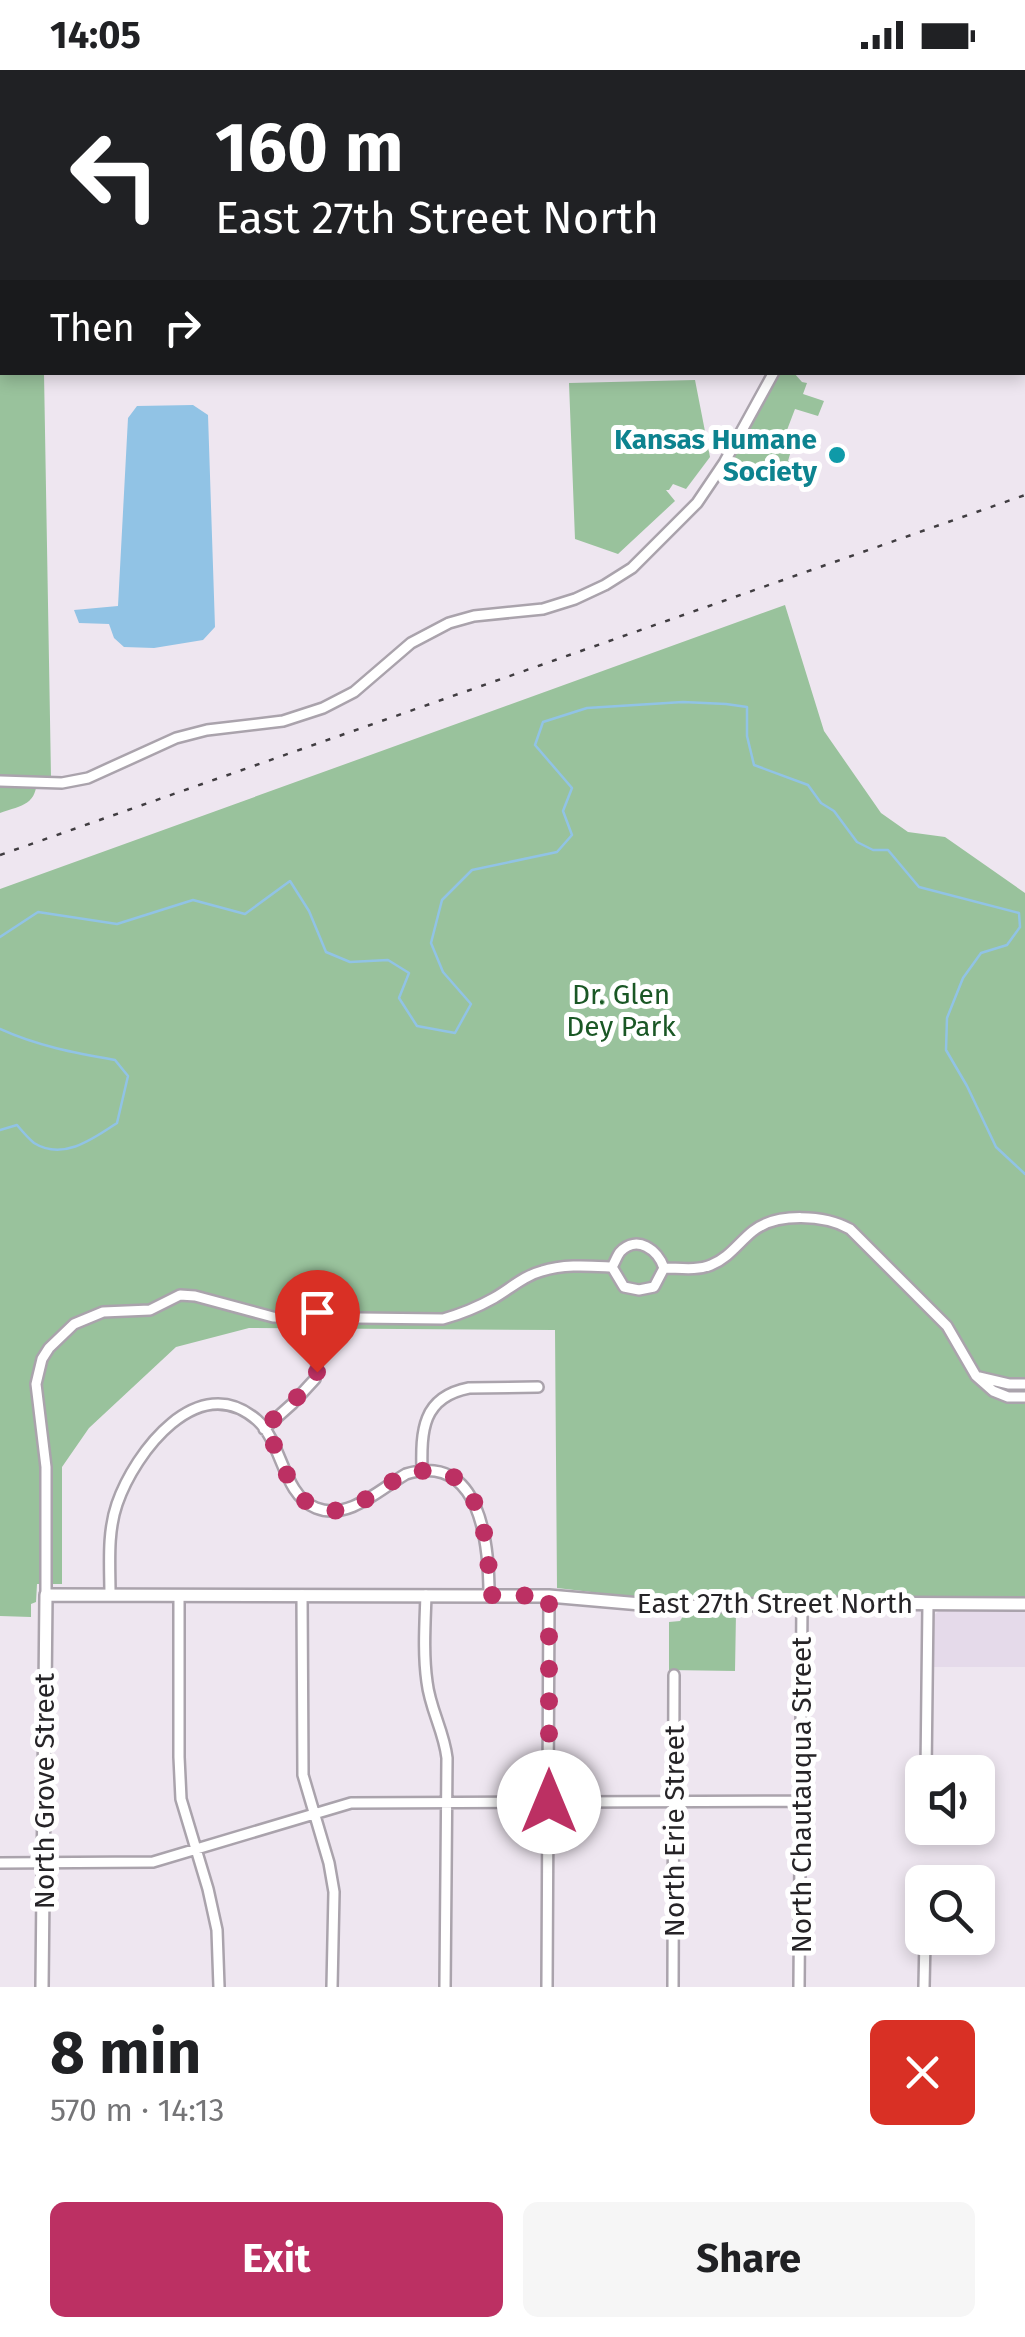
<!DOCTYPE html>
<meta charset="utf-8">
<style>
:root{--surface:#fff;--page:#f6f6f6;--text:#202124;--muted:#757577;--accent:#bc3063}
body{margin:0;font-family:"Fira Sans",sans-serif;background:var(--page);color:var(--text);height:100vh;display:flex;flex-direction:column;font-size:38px;white-space:nowrap}
*{box-sizing:border-box;margin:0}
p{font-size:32px;color:var(--muted)}
.icon{flex:none;width:55px;height:55px;fill:none;stroke:currentColor;stroke-width:2;stroke-linecap:round;stroke-linejoin:round}
.map{position:relative;height:1917px;overflow:hidden}
.sheet{display:flex;flex-direction:column;background:var(--surface);flex:1}
.sheet>*{flex:none}
.banner{position:absolute;left:0px;top:0px;width:1025px;height:305px;box-shadow:0 5px 15px #0003;background:#202124;color:#fff;overflow:hidden}
.controls{position:absolute;left:905px;top:1685px;display:grid;gap:20px}
.controls a{display:grid;place-items:center;width:90px;height:90px;border-radius:15px;background:var(--surface);box-shadow:0 5px 15px #0003;font-size:50px}
.pin{position:absolute;display:grid;place-items:center;width:85px;height:85px;color:#fff;margin:-102px -42px;border-radius:50% 50% 50% 0;rotate:-45deg;box-shadow:0 0 10px #0007}
.pin .icon{rotate:45deg}
.me{position:absolute;width:110px;margin:-55px;rotate:0deg;stroke-linejoin:round;filter:drop-shadow(0 0 8px #0008)}
.turn{display:flex;align-items:center;gap:35px;height:210px;padding:0 50px;font-size:45px}
.turn .icon{width:130px;height:130px;stroke-width:2.5}
.turn b{display:block;font-size:70px;line-height:85px}
.then{display:flex;align-items:center;height:95px;padding:0 50px;background:#0003;gap:20px;font-size:38px}
.round{display:grid;place-items:center;flex:none;width:105px;height:105px;border-radius:15px;background:var(--page)}
.overview{display:flex;align-items:center;justify-content:space-between;height:170px;padding:0 50px}
h1{font-size:60px;font-weight:700;line-height:75px}
.button{display:flex;gap:20px;margin-top:auto;padding:20px 50px}
.button a{flex:1;height:115px;border-radius:15px;background:var(--accent);color:#fff;font-size:40px;font-weight:700;line-height:115px;text-align:center}
.button a+a{background:var(--page);color:var(--text)}
.status{display:flex;justify-content:space-between;align-items:center;height:70px;padding:0 50px;background:var(--surface);direction:ltr}
.status svg{height:28px;fill:currentColor}
.map>svg:first-child{display:block}
.built{fill:#e5daea}
.green{fill:#99c29c}
.water{fill:#91c3e5}
.lines{fill:none;stroke-linecap:round;stroke-linejoin:round}
.stream{stroke:#91c3e5;stroke-width:2.5}
.street-casing{stroke:#aaa3ac;stroke-width:14}
.secondary-casing{stroke:#aaa3ac;stroke-width:16}
.highway-casing{stroke:#af6829;stroke-width:20}
.street{stroke:#fff;stroke-width:9}
.secondary{stroke:#fff;stroke-width:11}
.highway{stroke:#f98d2a;stroke-width:15}
.rail{stroke:#403d41;stroke-width:2.5;stroke-dasharray:5 10;stroke-linecap:butt}
.route{stroke:#bc3063;stroke-width:18;stroke-dasharray:0 32.4}
.culture-dot{fill:#0f9aa8;stroke:#fff;stroke-width:4}
.labels{text-anchor:middle;dominant-baseline:central;stroke-width:10;stroke-linejoin:round;paint-order:stroke}
.culture-label{font-size:28px;font-weight:bold;fill:#0d838f;stroke:#fff;text-anchor:end}
.park-label{font-size:28px;fill:#1a5725;stroke:#fff}
.street-label{font-size:28px;fill:#262427;stroke:#fff}
</style>
<div class="status"><b>14:05</b><svg viewBox="0 0 49 12"><path d="M0 12V9h3v3zM5 12V6h3v6zM10 12V3h3v9zM15 12V0h3v12zM26 1h20v11H26zM47 4h2v5h-2z"/></svg></div>
<div class="map">
<svg width="1025" height="1917" viewBox="0 0 1025 1917">
<rect width="100%" height="100%" fill="#eee6f0"/>
<path class="built" d="M939,1541H1025V1597H932L933,1546Z"/>
<path class="green" d="M0,190H2V302L44,303L51,707H37C37,735 23,735 0,743Z
M779,303H794L802,312L807,313L803,324L824,331L818,346L795,339L787,360L796,364L788,391L797,393L795,399L804,401L801,410L788,407L786,413C768,411 747,399 732,387Z
M695,310L710,387L686,419L673,414L669,420H666L675,431L618,484L575,469L569,313Z
M785,535L824,661L881,743L908,762L945,767L1025,823V1529L660,1530L557,1518L555,1260L249,1258L176,1277L89,1358L62,1397V1514H37L36,1532L31,1534V1547L0,1546V819Z
M685,1543H736L735,1601L669,1600V1552L680,1551Z"/>
<path class="water" d="M193,335L208,345L215,557L203,570L154,578L124,577L114,568L109,554L79,553L74,540L118,536L128,348L137,336Z"/>
<g class="lines">
<path class="stream" d="M0,867L38,842L117,854L193,830L245,844L290,811L309,841L326,882L350,892L388,890L409,903L399,928L417,956L455,963L471,934L443,902L431,873L442,830L472,800L557,782L572,765L563,741L572,718L535,675L543,652L587,638L683,632L726,634L747,637V666L754,695L808,715L821,733L834,741L857,772L873,780H888L919,817L1019,843L1020,857L1007,875L981,883L963,908L947,948L946,980L967,1016L996,1077L1025,1104
M0,959C37,976 75,983 115,990L128,1006L117,1053C93,1069 63,1091 34,1073C28,1068 22,1061 17,1055L0,1060"/>
<defs>
<path id="street" d="M1022,290H1025
M0,711L62,713L88,708L176,668L207,660L283,651L323,638L354,622L411,573L449,553L474,546L543,539L575,529L605,515L632,498L697,433L724,393L774,302
M612,1197C615,1192 617,1186 620,1182C637,1164 658,1180 664,1198
M612,1197L624,1217L639,1220L654,1217L664,1198
M664,1198C679,1198 697,1201 711,1195C729,1188 739,1172 753,1161C777,1142 825,1145 850,1159L947,1256L976,1306L993,1321L1008,1327H1025
M979,1307L1009,1314H1025
M264,1359L292,1334L315,1309L320,1273
M422,1401C421,1361 422,1327 469,1318L538,1317
M46,1525V1397L36,1314L42,1289L49,1278L74,1254L103,1242L150,1240L180,1225L195,1226L273,1247L443,1249C461,1244 478,1237 494,1228C510,1219 523,1206 542,1201C564,1194 589,1196 612,1197
M110,1525C110,1495 107,1463 117,1434C135,1382 198,1299 257,1350C283,1373 282,1424 316,1438C348,1451 380,1419 406,1404C481,1381 489,1475 489,1525
M179,1525V1687L181,1729L208,1819L217,1860L219,1917
M302,1525L303,1705L329,1793L334,1822L332,1917
M426,1525C425,1554 423,1584 427,1612C430,1639 444,1661 447,1688L445,1917
M926,1702L928,1534
M0,1793L153,1792L351,1733L800,1731
M547,1917L549,1526
M673,1917L674,1605
M799,1917L802,1533
M924,1917L925,1868"/>
<path id="secondary" d="M42,1917L46,1525L549,1526L675,1537L802,1533L1025,1534"/>
<path id="highway" d="M1022,92H1025
M0,138H2
M1022,140H1025
M0,167H2
M1022,167H1025
M1022,211H1025"/>
</defs>
<use href="#street" class="street-casing"/>
<use href="#secondary" class="secondary-casing"/>
<use href="#highway" class="highway-casing"/>
<use href="#street" class="street"/>
<use href="#secondary" class="secondary"/>
<use href="#highway" class="highway"/>
<path class="rail" d="M0,785L1025,425"/>
</g>
<g class="lines">
<path class="route" d="M317,1302L307,1318L264,1358C282,1381 286,1423 313,1436C348,1453 375,1419 404,1405C413,1401 424,1400 435,1401C486,1405 489,1489 490,1525L549,1526V1732"/>
</g>
<circle class="culture-dot" cx="837" cy="385" r="10"/>
<g class="labels">
<g class="culture-label">
<text x="817" y="369">Kansas Humane<tspan x="817" dy="32">Society</tspan></text>
</g>
<g class="park-label">
<text x="621" y="924">Dr. Glen<tspan x="621" dy="32">Dey Park</tspan></text>
</g>
<g class="street-label">
<text x="775" y="1533">East 27th Street North</text>
<text transform="translate(44 1721) rotate(-90)">North Grove Street</text>
<text transform="translate(801 1725) rotate(-90)">North Chautauqua Street</text>
<text transform="translate(674 1761) rotate(-90)">North Erie Street</text>
</g>
</g>
</svg>
<div class="controls">
<a><svg class="icon" aria-label="sound" viewBox="0 0 24 24"><path d="M4 9h4l5-4v14l-5-4H4zM17 9q2 3 0 6"/></svg></a>
<a><svg class="icon" aria-label="search" viewBox="0 0 24 24"><circle cx="10" cy="10" r="6"/><path d="M15 15l6 6"/></svg></a>
</div>
<div class="pin" style="left:317px;top:1302px;background:#d93025"><svg class="icon" aria-label="arrive" viewBox="0 0 24 24"><path d="M6 21V4h12l-3 4 3 4H6"/></svg></div>
<svg class="me" style="left:549px;top:1732px" viewBox="-20 -20 40 40"><circle r="19" fill="#fff"/><path d="M0-13L10 11 0 6-10 11z" fill="#bc3063"/></svg>
<div class="banner">
<div class="turn"><svg class="icon" aria-label="left" viewBox="0 0 24 24"><path d="M17 20v-9H6M10 6l-5 5 5 5"/></svg><div><b>160 m</b>East 27th Street North</div></div>
<div class="then">Then<svg class="icon" aria-label="right" viewBox="0 0 24 24"><path d="M7 20v-9h11M14 6l5 5-5 5"/></svg></div>
</div>
</div>
<section class="sheet">
<div class="overview"><div><h1>8 min</h1><p>570 m · 14:13</p></div><a class="round" style="background:#d93025;color:#fff"><svg class="icon" aria-label="close" viewBox="0 0 24 24"><path d="M6 6l12 12M18 6L6 18"/></svg></a></div>
<div class="button"><a>Exit</a><a>Share</a></div>
</section>
